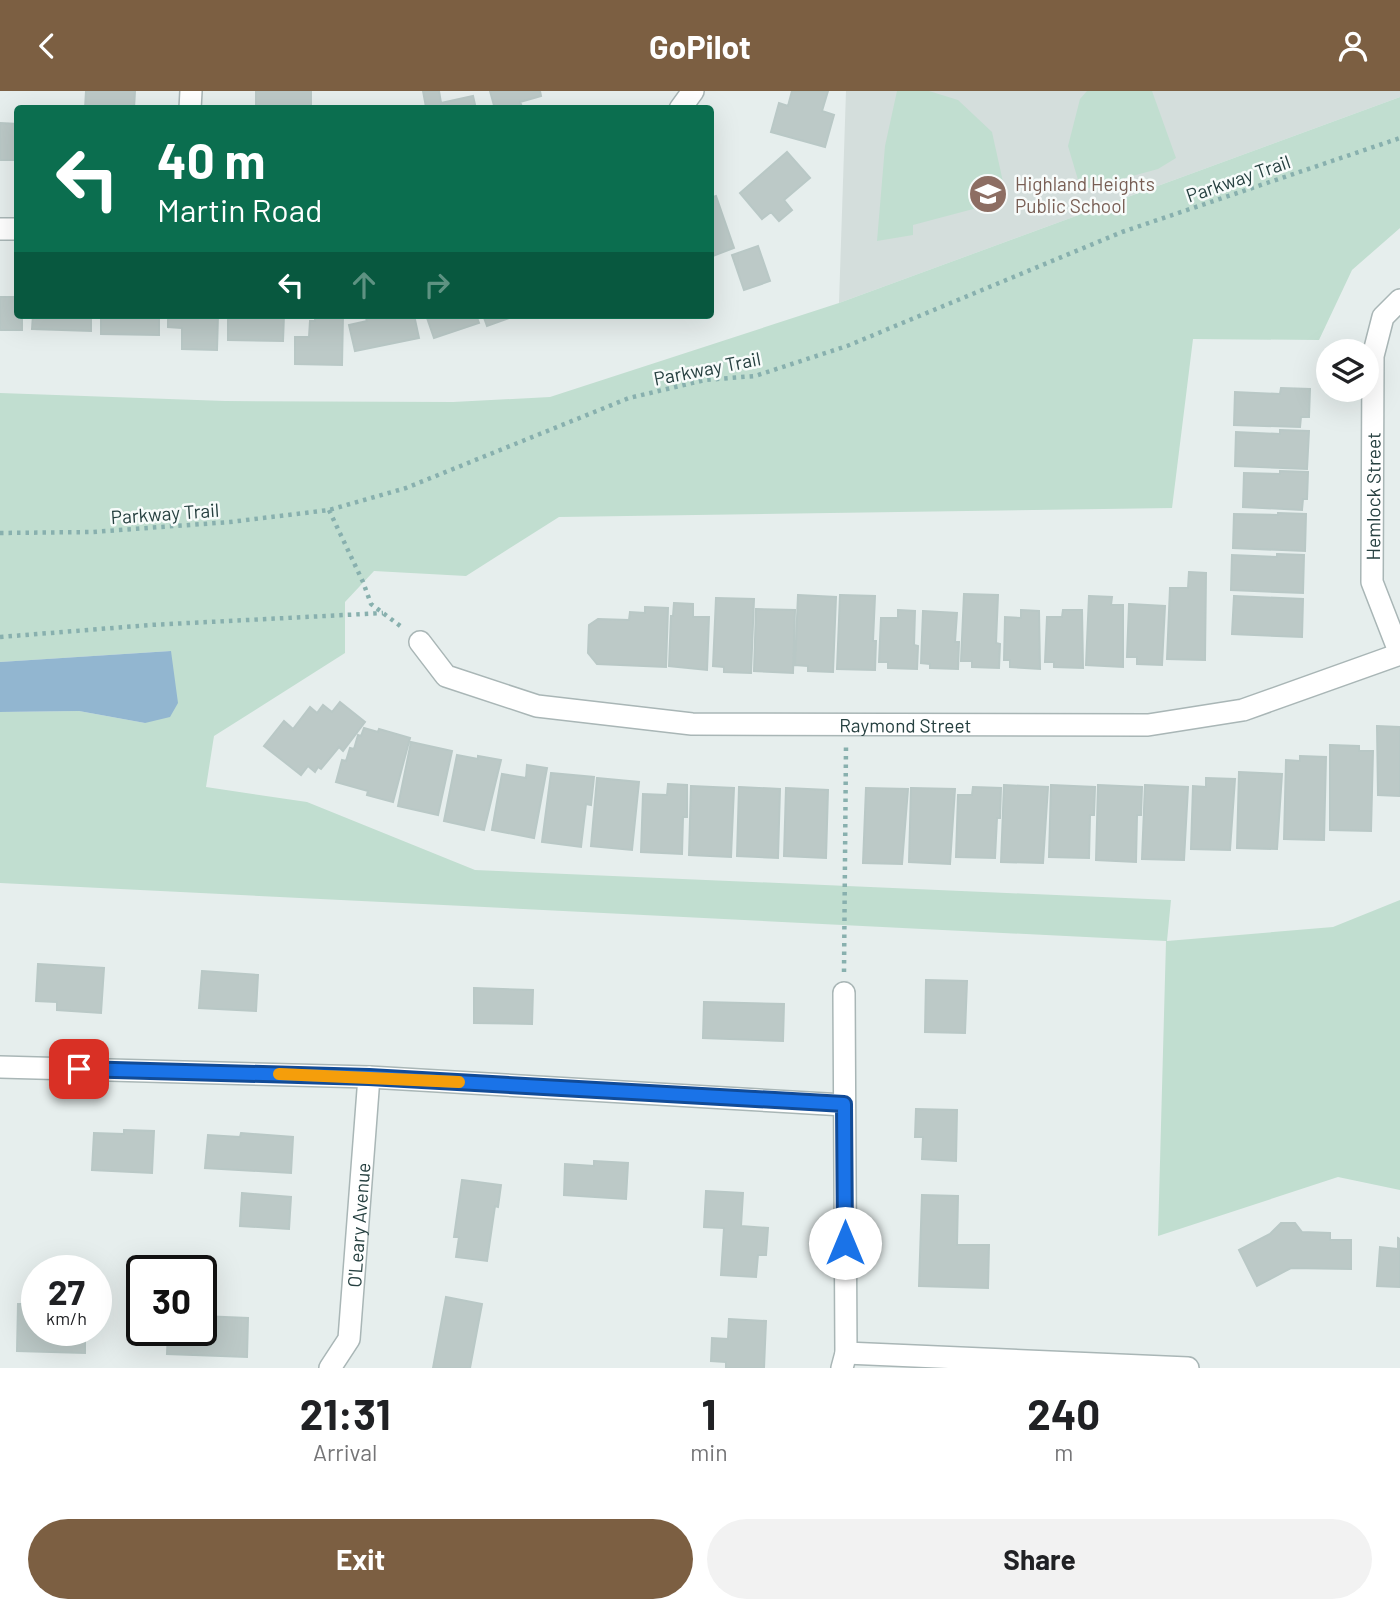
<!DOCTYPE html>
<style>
:root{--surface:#fff;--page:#f2f2f2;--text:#202124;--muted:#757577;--accent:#7c5f42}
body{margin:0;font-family:Barlow,sans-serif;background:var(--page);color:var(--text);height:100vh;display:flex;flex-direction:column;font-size:26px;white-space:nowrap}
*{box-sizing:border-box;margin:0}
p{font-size:23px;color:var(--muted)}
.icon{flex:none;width:38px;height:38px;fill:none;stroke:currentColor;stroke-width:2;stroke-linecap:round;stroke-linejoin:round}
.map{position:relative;height:1277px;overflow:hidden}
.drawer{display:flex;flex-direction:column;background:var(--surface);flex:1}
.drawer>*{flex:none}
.hud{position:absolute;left:14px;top:14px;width:700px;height:214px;border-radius:7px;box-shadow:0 7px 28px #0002;background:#0b6e4f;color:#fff;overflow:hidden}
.controls{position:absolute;left:1316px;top:248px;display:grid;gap:14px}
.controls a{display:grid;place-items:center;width:63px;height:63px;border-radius:50%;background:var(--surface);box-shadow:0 7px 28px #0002;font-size:35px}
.speed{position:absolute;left:21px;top:1164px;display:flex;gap:14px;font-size:35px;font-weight:700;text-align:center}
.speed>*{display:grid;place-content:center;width:91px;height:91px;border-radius:50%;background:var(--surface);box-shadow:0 7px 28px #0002;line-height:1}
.speed small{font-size:18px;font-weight:400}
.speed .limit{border:4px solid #111;border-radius:10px;background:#fff;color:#111}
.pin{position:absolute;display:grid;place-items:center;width:60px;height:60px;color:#fff;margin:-30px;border-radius:14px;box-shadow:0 4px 10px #0006}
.me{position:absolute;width:77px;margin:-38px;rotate:0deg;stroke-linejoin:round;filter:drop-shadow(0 0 5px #0008)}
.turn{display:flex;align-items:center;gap:24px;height:147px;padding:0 28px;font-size:32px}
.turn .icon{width:91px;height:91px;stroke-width:2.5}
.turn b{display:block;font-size:49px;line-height:60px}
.lanes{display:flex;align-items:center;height:66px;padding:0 28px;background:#0003;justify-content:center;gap:35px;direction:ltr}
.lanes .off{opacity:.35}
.eta{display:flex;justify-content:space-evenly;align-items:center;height:119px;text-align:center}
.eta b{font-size:42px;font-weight:700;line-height:49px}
.action{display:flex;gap:14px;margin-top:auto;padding:14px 28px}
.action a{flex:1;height:80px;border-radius:42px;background:var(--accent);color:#fff;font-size:28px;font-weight:700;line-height:80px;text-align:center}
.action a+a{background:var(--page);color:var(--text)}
header{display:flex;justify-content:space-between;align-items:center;height:91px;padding:0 28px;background:var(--accent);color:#fff;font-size:32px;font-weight:700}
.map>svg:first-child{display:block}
.built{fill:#d4dedc}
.green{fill:#c1ded0}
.water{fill:#92b6d0}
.building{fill:#bcc9c7;stroke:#b9c8c6;stroke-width:2}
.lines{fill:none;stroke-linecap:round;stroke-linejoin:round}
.minor-casing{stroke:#a9b6b6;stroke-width:24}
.path{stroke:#88b0ae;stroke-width:4.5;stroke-dasharray:3.5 5;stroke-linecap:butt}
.minor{stroke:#fff;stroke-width:21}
.route-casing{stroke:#114b97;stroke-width:18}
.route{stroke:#1a73e8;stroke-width:12}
.slow{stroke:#f59e0b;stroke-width:12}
.labels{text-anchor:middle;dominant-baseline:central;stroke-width:5;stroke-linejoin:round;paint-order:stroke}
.street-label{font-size:19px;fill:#264040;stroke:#f7fbfa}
.education-label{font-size:19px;fill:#785e54;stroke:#f7fbfa;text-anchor:start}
</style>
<header><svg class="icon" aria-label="back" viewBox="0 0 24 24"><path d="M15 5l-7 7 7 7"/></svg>GoPilot<svg class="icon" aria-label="person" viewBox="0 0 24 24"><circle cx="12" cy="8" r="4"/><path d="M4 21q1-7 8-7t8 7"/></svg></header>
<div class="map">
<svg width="1400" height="1277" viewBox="0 0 1400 1277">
<rect width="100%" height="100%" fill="#e6eeed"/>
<path class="built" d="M846,0H1400V6L839,212Z"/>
<path class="green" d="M897,0H929L958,9L992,41L1007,109L913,134V144L877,150L885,55Z
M1087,0H1152L1176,67L1158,78L1081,99L1068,55L1080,8Z
M1400,6V137L1352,179L1319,249L1193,248L1172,417L559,426L466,485L374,480L345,511V562L214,645L206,696L307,711L475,779L1171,809L1167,850L1333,836L1400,809V1099L1338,1086L1158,1145L1166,850L0,792V621L79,620L145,632L171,560L0,571V302L225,310L453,311L550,306L839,212Z"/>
<path class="water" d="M171,560L178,612L170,626L145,632L79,620L0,621V571Z"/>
<path class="building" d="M86,0H135L134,18H85Z
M256,0H311V18H256Z
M423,0H439L441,12L473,5L476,18H423L426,16Z
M490,0H540L541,5L520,11L523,18H495Z
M792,0H828L822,20L834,24L825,56L771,41L779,12L788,15Z
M0,32L18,33V69H0Z
M787,61L810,87L784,109L792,119L779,130L771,121L762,128L740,102Z
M716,105L734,157L710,166V107Z
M758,155L770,190L744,199L732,164Z
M0,206H18V224H22V239H0Z
M33,224H91V240L32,238Z
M101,224H159V244L101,243Z
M168,224H218L217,259L182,258V237L168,236Z
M228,224H284L283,250L228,249Z
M315,224H343L342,274L295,273V246H309L310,230H315Z
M365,224H414L419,247L355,260L349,234L367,230Z
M426,224H476L479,232L434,247Z
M483,224H517L487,235Z
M1281,297L1310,298L1309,326H1301L1300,336L1234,334L1235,301L1280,303Z
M1280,339L1309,340L1307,378L1235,375L1236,341L1280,343Z
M1280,380L1308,381L1307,408H1303L1302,419L1243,416L1244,382L1280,383Z
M1278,422L1306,423L1305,460L1233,457L1234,423L1278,424Z
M1277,463L1304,464L1303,502L1231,499L1232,464L1277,466Z
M1189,481L1206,482L1205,569L1167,568L1170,497H1188Z
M964,503L998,504L996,552L1000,553L999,577L972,576V570H961Z
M798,504L836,506L833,581L808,580V575L795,574Z
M840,504L875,505L873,550H876L875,579L837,578Z
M1089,505L1112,506L1111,514H1123V576L1086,574Z
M1234,505L1303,508L1302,546L1232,543Z
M716,507L754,508L751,582L724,581V576L713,575Z
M674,512L693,513V526H709L707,579L669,575L671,525H673Z
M1129,513L1165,515L1162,574L1137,573V566H1127Z
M645,516L668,517L666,576L597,573L588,562L589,534L598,528L629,529L630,521L645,522Z
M756,518L795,519L793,582L754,580Z
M898,519L915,520L914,554L918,555L917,578L888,577V571H879L881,527H898Z
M1021,519L1039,520L1040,578L1010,576V569H1004L1005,526L1021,527Z
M1063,519H1082L1083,577L1054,576V571H1045L1047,526H1062Z
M923,520L957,522L955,551H959L958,578L930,577V573L921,572Z
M340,611L365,631L343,660L339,656L321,678L318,676L315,681L308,675L301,684L264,655L284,630L293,638L310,616L317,622L323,614L332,621Z
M1377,635L1400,636V705L1378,704Z
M364,637L378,641L379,638L410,647L393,711L367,704L368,700L336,691L342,669L346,670L350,657L354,658L358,644L361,645Z
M411,651L452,660L438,724L398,715Z
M1330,654L1359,655V660H1373L1371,740L1330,739Z
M457,664L478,668V665L501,669L484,739L444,730Z
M1300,665L1326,666L1324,749L1284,748L1286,669L1300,670Z
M527,674L547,677L534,747L492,739L502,683L526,687Z
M1239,681L1282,683L1277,758L1237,757Z
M551,682L594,686L591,714L586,713L581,756L542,751Z
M597,687L639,691L632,759L591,755Z
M1206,687L1235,688L1230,759L1191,758L1193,695L1206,696Z
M668,693L687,694V726H683L682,763L641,761L643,703L667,704Z
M1004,694L1048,696L1043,772L1001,771Z
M1051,694L1095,696L1094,724H1090L1089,767L1049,766Z
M1098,694L1142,696L1141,724H1137L1136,771L1096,769Z
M1145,694L1188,696L1184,769L1142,768Z
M691,695L734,697L731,766L689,764Z
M739,696L780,698L778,767L737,765Z
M973,696L1001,697L1000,727H997L995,767L956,766L958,704H972Z
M786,697L828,699L826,767L784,765Z
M866,697L908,698L902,773L863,772Z
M911,697L955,698L950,773L909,771Z
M38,873L104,877L101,922L57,919V911L36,910Z
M202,880L258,884L256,920L199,917Z
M926,889L967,890L965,942L925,941Z
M474,897L533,899L532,933L474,932Z
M704,911L784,913L783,950L703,947Z
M916,1018L957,1019L956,1070L922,1068L923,1046H915Z
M124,1039L154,1040L152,1082L92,1079L94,1042L124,1043Z
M241,1042L293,1046L291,1082L205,1077L208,1044L240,1046Z
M594,1070L628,1072L626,1108L564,1104L565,1073L594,1075Z
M462,1089L501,1094L498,1116L495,1115L487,1170L456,1166L459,1146H454Z
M706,1100L743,1102L741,1135L768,1137L766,1164H758L756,1186L721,1184L724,1137L704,1136Z
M242,1102L291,1106L289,1138L240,1135Z
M922,1104L958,1105L957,1154H989L988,1197L919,1195Z
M1281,1132H1295L1302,1141L1330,1142V1149H1351V1178L1291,1177L1257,1195L1239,1159L1270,1143Z
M1398,1147L1400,1148V1196L1377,1195L1380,1156L1398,1158Z
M446,1206L482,1213L470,1277H433Z
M18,1213H37V1239H85V1262L17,1260Z
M201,1225L248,1227L247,1266L167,1263L168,1239H201Z
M729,1228L766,1230L764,1277H726V1271L711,1270L712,1247L728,1248Z"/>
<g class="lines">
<defs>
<g id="minor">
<path d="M190,18L191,0"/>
<path d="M680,18L693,0"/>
<path d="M0,138H18"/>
<path id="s1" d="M420,551L446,585L537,615L692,633L1148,634L1243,619L1400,563"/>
<path id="s2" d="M1400,563L1372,491L1373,265L1383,226L1400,209"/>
<path d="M0,976L369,986L844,1014"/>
<path d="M846,1262L1188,1277"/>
<path id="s3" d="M330,1277L349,1248L369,986"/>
<path d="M842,1277L846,1262L844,902"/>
</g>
</defs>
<use href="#minor" class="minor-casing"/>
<path class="path" d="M329,419L363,491L371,513L403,537
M0,442L92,441L230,431L329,419L406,397L629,307L705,289L755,285L847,255L1122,141L1400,47
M0,546L150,534L383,522
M844,881L846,655"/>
<use href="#minor" class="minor"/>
</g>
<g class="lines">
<defs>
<path id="route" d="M79,978L369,986L844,1013L845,1152"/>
</defs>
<use href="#route" class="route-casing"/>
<use href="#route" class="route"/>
<path class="slow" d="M279,983L459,991"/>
</g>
<defs>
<symbol id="school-disc" viewBox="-11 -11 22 22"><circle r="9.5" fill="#8d6e63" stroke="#f7fbfa"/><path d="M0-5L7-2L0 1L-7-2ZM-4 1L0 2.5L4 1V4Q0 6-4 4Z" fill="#fff"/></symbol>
</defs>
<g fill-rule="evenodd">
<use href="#school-disc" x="966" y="81" width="44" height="44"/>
</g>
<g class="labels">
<g class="street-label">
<text transform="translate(1238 87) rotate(-19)">Parkway Trail</text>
<text transform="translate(707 277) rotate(-11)">Parkway Trail</text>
<text stroke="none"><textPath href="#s2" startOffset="163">Hemlock Street</textPath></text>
<text transform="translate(165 422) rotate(-4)">Parkway Trail</text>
<text stroke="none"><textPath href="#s1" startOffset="508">Raymond Street</textPath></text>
<text stroke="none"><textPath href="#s3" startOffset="149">O'Leary Avenue</textPath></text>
</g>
<g class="education-label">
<text x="1015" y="92">Highland Heights<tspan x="1015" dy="22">Public School</tspan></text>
</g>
</g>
</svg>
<div class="controls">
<a><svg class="icon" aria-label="layers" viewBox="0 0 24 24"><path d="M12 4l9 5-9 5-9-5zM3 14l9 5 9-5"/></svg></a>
</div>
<div class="speed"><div>27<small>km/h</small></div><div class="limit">30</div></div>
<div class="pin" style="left:79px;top:978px;background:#d93025"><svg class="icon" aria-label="arrive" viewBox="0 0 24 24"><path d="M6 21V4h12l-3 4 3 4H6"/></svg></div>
<svg class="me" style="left:845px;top:1152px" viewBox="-20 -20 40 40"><circle r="19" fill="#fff"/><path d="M0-13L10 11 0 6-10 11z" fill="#1a73e8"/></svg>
<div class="hud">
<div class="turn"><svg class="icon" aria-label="left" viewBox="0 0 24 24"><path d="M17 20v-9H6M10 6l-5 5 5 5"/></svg><div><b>40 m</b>Martin Road</div></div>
<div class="lanes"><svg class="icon" aria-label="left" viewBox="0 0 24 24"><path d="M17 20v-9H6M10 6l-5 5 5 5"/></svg><svg class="icon off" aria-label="ahead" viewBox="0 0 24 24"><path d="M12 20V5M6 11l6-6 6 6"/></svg><svg class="icon off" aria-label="right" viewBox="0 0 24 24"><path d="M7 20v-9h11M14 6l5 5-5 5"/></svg></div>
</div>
</div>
<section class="drawer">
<div class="eta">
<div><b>21:31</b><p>Arrival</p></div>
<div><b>1</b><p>min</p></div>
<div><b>240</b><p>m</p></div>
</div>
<div class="action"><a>Exit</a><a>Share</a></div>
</section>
